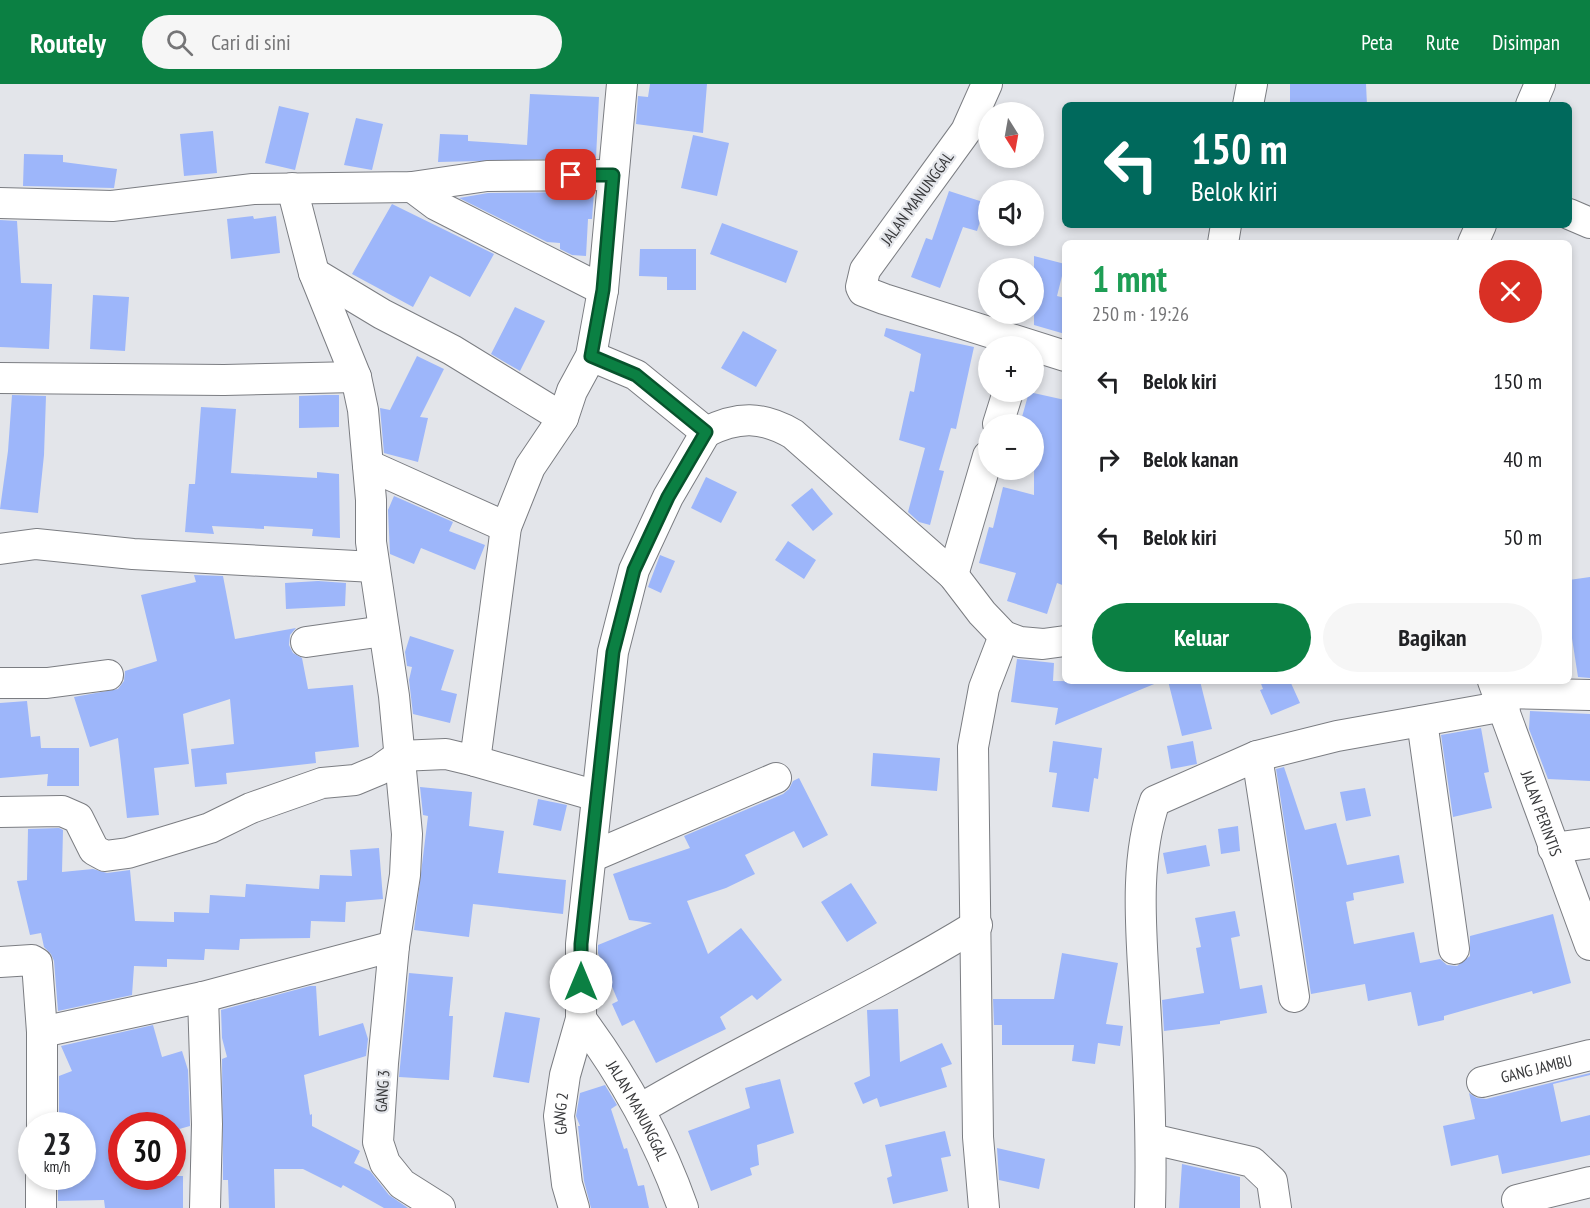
<!DOCTYPE html>
<html lang="id">
<meta charset="utf-8">
<style>
:root{--surface:#fff;--page:#f6f6f6;--text:#202124;--muted:#757577;--accent:#0b8043}
body{margin:0;font-family:"PT Sans Narrow",sans-serif;background:var(--page);color:var(--text);height:100vh;display:flex;flex-direction:column;font-size:22px;white-space:nowrap}
*{box-sizing:border-box;margin:0}
p{font-size:20px;color:var(--muted)}
.icon{flex:none;width:33px;height:33px;fill:none;stroke:currentColor;stroke-width:2;stroke-linecap:round;stroke-linejoin:round}
.map{position:relative;flex:1;overflow:hidden}
.sheet{position:absolute;left:1062px;top:156px;width:510px;height:444px;display:flex;flex-direction:column;background:var(--surface);border-radius:9px;box-shadow:0 3px 9px #0003}
.sheet>*{flex:none}
.top-card{position:absolute;left:1062px;top:18px;width:510px;height:126px;border-radius:9px;box-shadow:0 3px 9px #0003;background:#00695c;color:#fff;overflow:hidden}
.needle{width:39px;rotate:169deg}
.fabs{position:absolute;left:978px;top:18px;display:grid;gap:12px}
.fabs a{display:grid;place-items:center;width:66px;height:66px;border-radius:50%;background:var(--surface);box-shadow:0 3px 9px #0003;font-size:30px}
.speed{position:absolute;left:18px;top:1028px;display:flex;gap:12px;font-size:30px;font-weight:700;text-align:center}
.speed>*{display:grid;place-content:center;width:78px;height:78px;border-radius:50%;background:var(--surface);box-shadow:0 3px 9px #0003;line-height:1}
.speed small{font-size:15px;font-weight:400}
.speed .limit{border:9px solid #d22;background:#fff;color:#111}
.pin{position:absolute;display:grid;place-items:center;width:51px;height:51px;color:#fff;margin:-26px;border-radius:12px;box-shadow:0 3px 9px #0006}
.me{position:absolute;width:66px;margin:-33px;rotate:0deg;stroke-linejoin:round;filter:drop-shadow(0 0 4px #0008)}
.turn{display:flex;align-items:center;gap:21px;height:126px;padding:0 30px;font-size:27px}
.turn .icon{width:78px;height:78px;stroke-width:2.5}
.turn b{display:block;font-size:42px;line-height:51px}
.round{display:grid;place-items:center;flex:none;width:63px;height:63px;border-radius:32px;background:var(--page)}
.headline{display:flex;align-items:center;justify-content:space-between;height:102px;padding:0 30px}
h1{font-size:36px;font-weight:700;line-height:45px;color:#1e9e55}
.action{display:flex;gap:12px;margin-top:auto;padding:12px 30px}
.action a{flex:1;height:69px;border-radius:36px;background:var(--accent);color:#fff;font-size:24px;font-weight:700;line-height:69px;text-align:center}
.action a+a{background:var(--page);color:var(--text)}
ul{padding:0;list-style:none}
li{display:flex;align-items:center;gap:18px;height:78px;padding:0 30px}
li div{flex:1}
li b{display:block;font-size:22px}
li em{font-style:normal}
header{display:flex;align-items:center;gap:36px;box-sizing:border-box;height:84px;padding:0 30px;background:var(--accent);color:#fff}
header strong{font-size:28px}
nav{display:flex;gap:33px;margin-inline-start:auto;font-size:21px}
.search{width:420px;height:54px;background:var(--page);display:flex;align-items:center;gap:15px;box-sizing:border-box;padding:0 21px;border-radius:33px;color:var(--muted);font-size:22px}
.map>svg:first-child{display:block}
.building{fill:#9db6fa}
.lines{fill:none;stroke-linecap:round;stroke-linejoin:round}
.minor-casing{stroke:#7b7d82;stroke-width:32}
.minor{stroke:#fff;stroke-width:30}
.route-casing{stroke:#07532c;stroke-width:15}
.route{stroke:#0b8043;stroke-width:10}
.labels{text-anchor:middle;dominant-baseline:central;stroke-width:4.5;stroke-linejoin:round;paint-order:stroke}
.street-label{font-size:16px;fill:#38393b;stroke:#e3e5ea}
</style>
<header>
<strong>Routely</strong>
<div class="search"><svg class="icon" aria-label="search" viewBox="0 0 24 24"><circle cx="10" cy="10" r="6"/><path d="M15 15l6 6"/></svg>Cari di sini</div>
<nav><a>Peta</a><a>Rute</a><a>Disimpan</a></nav>
</header>
<div class="map">
<svg width="1590" height="1124" viewBox="0 0 1590 1124">
<rect width="100%" height="100%" fill="#e3e5ea"/>
<path class="building" d="M650,0H707L703,49L636,40L638,12L648,13Z
M1290,0H1366L1367,21H1290Z
M530,10L599,13L596,74L438,78L440,50L468,51V57L527,61Z
M279,22L309,29L295,86L265,79Z
M356,34L383,40L372,86L344,81Z
M213,47L217,89L184,92L180,50Z
M693,51L729,59L717,112L681,104Z
M24,70L63,71V78L117,85L114,104L23,102Z
M949,107L986,119L977,147L963,143L940,204L911,193L926,154L932,156Z
M594,108L592,135H588L586,172L572,171L560,165V159L547,158L459,114L488,109Z
M392,120L494,170L470,213L430,192L413,223L352,190Z
M253,132L254,135L276,132L280,169L231,175L227,135Z
M0,136L17,137L21,199L52,200L49,265L0,263Z
M722,139L798,167L786,199L710,170Z
M640,165H696V206H667V193L639,192Z
M1034,172L1065,180L1057,212L1065,214V250L1034,241Z
M93,211L129,213L125,267L90,265Z
M515,223L545,237L520,287L491,270Z
M886,244L974,263L956,345L951,344L939,386L944,387L930,441L919,438L908,428L925,364L899,356L910,307L914,308L921,270L884,252Z
M743,247L777,266L756,303L721,284Z
M417,272L444,285L420,333L428,334L418,378L384,369L380,324L390,326Z
M1029,308L1065,316V502L1057,499L1047,530L1007,517L1016,489L979,479L989,443L993,444L1003,403L1034,411V340H1020Z
M12,311L46,312L44,371L38,429L0,425L8,367Z
M325,311H339V343L299,344V312Z
M201,323L236,325L231,389L317,394V388L339,390L340,454L312,452L313,445L264,442V445L212,442L214,450L185,448L189,400H195Z
M706,393L737,408L721,439L691,424Z
M812,404L833,430L813,447L791,421Z
M394,412L453,438L449,447L485,461L475,486L421,464L414,480L390,470L388,426Z
M788,457L816,476L804,495L775,476Z
M660,471L675,477L661,509L648,503Z
M194,491L223,492L235,555L296,544L290,551L289,561L293,569L302,574L308,605L353,601L359,663L315,668L316,679L226,689L227,700L195,703L191,665L234,660L230,615L183,630L189,680L154,684L159,731L127,734L118,654L90,663L74,613L118,605L124,597L125,587L157,577L141,511L196,498Z
M1590,493V594L1578,593L1569,535V496Z
M318,497L346,499L345,522L286,525L285,499Z
M410,552L454,566L441,606L457,610L450,639L413,630L409,596L412,583L407,582L405,568Z
M1017,575L1054,579L1053,597L1159,598L1055,641L1058,624L1011,618Z
M1168,597H1200L1212,645L1182,652Z
M1260,597H1290L1300,619L1271,631L1260,606L1263,605Z
M27,617L31,653L40,652L41,664H79V702H47L48,690L0,694V619Z
M1530,627L1590,630V697L1548,695L1529,645Z
M1481,644L1489,688L1484,689L1492,724L1453,733L1441,651Z
M1053,657L1102,664L1098,695L1094,694L1089,728L1052,723L1057,689L1049,688Z
M1193,657L1197,680L1171,685L1167,662Z
M873,669L940,674L937,707L871,702Z
M1284,683L1305,746L1336,739L1347,781L1399,771L1404,799L1353,809L1354,816L1346,818L1354,860L1414,848L1420,879L1440,875L1447,881L1457,882L1470,872V852L1553,830L1571,899L1533,910L1532,907L1444,932V936L1418,942L1411,908L1368,917L1365,900L1311,910L1276,685Z
M799,694L828,751L803,764L794,747L745,771L755,790L726,804L687,817L708,870L741,844L782,896L757,916L752,911L720,933L726,945L656,979L634,936L622,942L612,920L618,917L598,869V861L652,839L629,836L613,790L690,764L684,752L783,710L789,705L793,697Z
M420,703L472,708L469,742L504,747L498,789L566,796L563,830L473,820L469,853L414,846L428,732L423,731Z
M1365,704L1371,732L1346,737L1340,708Z
M538,715L567,721L561,747L533,741Z
M1238,742L1240,767L1221,770L1218,745Z
M59,744L63,746L62,788L93,785L107,789L130,786L135,837L174,838V828L209,829L210,811L245,813L246,800L319,805L320,791L352,792L350,766L379,764L383,815L346,818L345,838L311,837L310,854L240,855L239,866L205,865L204,876L167,875V883L134,882L132,911L58,927L54,877L51,870L44,863L41,849L30,851L17,797L27,796L28,745Z
M1206,761L1210,782L1167,790L1163,769Z
M851,799L877,839L847,858L821,818Z
M1235,827L1240,852L1231,854L1240,905L1262,901L1267,929L1220,937V940L1164,947L1162,916L1204,909L1196,864L1201,863L1195,834Z
M1062,869L1118,879L1106,940L1123,942L1120,962L1098,959L1095,980L1072,977L1074,961H1002V941H994L993,915H1054Z
M409,889L453,893L449,932H453L449,996L399,993Z
M310,902H316L319,952L363,939L368,955L366,972L304,991L310,1031L312,1030V1042L360,1067L354,1079L370,1087L389,1111L408,1124H384L343,1101L341,1104L303,1085H274L275,1124H229L228,1096H223L222,975L227,973L222,954L221,926Z
M898,925L900,978L942,959L952,980L941,984L947,1003L880,1023L877,1014L863,1020L854,999L870,992L867,926Z
M505,928L540,934L529,999L493,993Z
M153,941L162,973L182,967L188,986L190,1042L172,1047V1041H122V1092H183V1124H105L104,1116L58,1117V1092H82V1041H59V992L72,987L61,962Z
M1590,989V991L1553,1000L1561,1038L1590,1031V1071L1502,1090L1498,1071L1451,1082L1443,1042L1475,1035L1469,1009L1477,1014L1486,1015Z
M780,995L794,1049L757,1061L759,1081L750,1084L752,1091L711,1107L688,1047L750,1024L745,1004Z
M605,1001L617,1021L611,1025L624,1065L627,1064L638,1102L644,1101L649,1124H591L584,1097L578,1042H580L576,1032L580,1009Z
M945,1047L951,1072L941,1074L948,1107L893,1120L887,1094L892,1092L885,1061Z
M997,1064L1045,1075L1039,1105L999,1096Z
M1182,1080L1240,1093V1124H1179Z"/>
<g class="lines">
<defs>
<g id="minor">
<path d="M987,0L966,47L865,186L861,203L863,207L884,215L1065,272"/>
<path d="M1248,21L1252,0"/>
<path d="M1531,21L1540,0"/>
<path d="M412,103L436,121L603,206"/>
<path d="M292,104L314,189L356,293L363,326L371,416V458L394,612L407,750L405,791L394,862L383,979L378,1058L385,1079L402,1100L440,1124"/>
<path d="M0,119L112,122L253,105L412,103L487,92L613,91"/>
<path d="M1569,130L1590,139"/>
<path d="M1223,159L1226,141"/>
<path d="M1473,159L1481,141"/>
<path d="M314,189L382,230L452,266L563,334"/>
<path d="M591,272L636,291L706,348"/>
<path d="M0,294L224,296L356,293"/>
<path d="M998,340L1008,308"/>
<path d="M706,348C738,332 762,332 793,350L953,491L982,529L1004,552L1020,558L1043,560L1065,557"/>
<path d="M368,381L506,443"/>
<path d="M0,465L36,460L133,470L374,483"/>
<path d="M953,491L988,372"/>
<path d="M306,558L384,547"/>
<path id="s1" d="M1493,597L1590,861"/>
<path d="M0,599H47L108,591"/>
<path d="M1499,609L1590,611"/>
<path d="M1422,637L1454,865"/>
<path d="M1257,672L1294,913"/>
<path d="M475,677L597,712"/>
<path d="M0,728L62,727L78,734L94,766L105,772L128,769L210,744L251,724L322,699L355,696L379,686L399,672L446,670L475,677L506,443L530,383L563,334L572,307L591,272L603,206L622,0"/>
<path d="M1553,764L1590,759"/>
<path d="M591,773L776,694"/>
<path d="M0,878L32,876L37,879L42,948V1041"/>
<path d="M203,913L207,1040L205,1124"/>
<path id="s2" d="M581,935C624,993 659,1056 683,1124"/>
<path d="M42,948L203,913L394,862"/>
<path id="s3" d="M1482,998L1590,971"/>
<path d="M640,1025C750,960 868,908 977,841"/>
<path d="M1152,1055L1252,1078L1272,1097L1276,1124"/>
<path d="M1517,1116L1590,1098"/>
<path d="M41,1124V1092"/>
<path id="s4" d="M574,1124L567,1100L559,1032L565,991L581,935V860L613,568L634,486L668,413L706,348"/>
<path d="M984,1124L978,1053L973,663L984,604L1004,552"/>
<path d="M1150,1124C1152,1055 1149,987 1145,918C1142,854 1133,779 1155,717L1257,672L1337,652L1505,622"/>
</g>
</defs>
<use href="#minor" class="minor-casing"/>
<use href="#minor" class="minor"/>
</g>
<g class="lines">
<defs>
<path id="route" d="M571,91H613L603,206L591,272L636,291L706,348L668,413L634,486L613,568L581,860V898"/>
</defs>
<use href="#route" class="route-casing"/>
<use href="#route" class="route"/>
</g>
<g class="labels">
<g class="street-label">
<text transform="translate(917 114) rotate(-54)">JALAN MANUNGGAL</text>
<text stroke="none"><textPath href="#s1" startOffset="141">JALAN PERINTIS</textPath></text>
<text stroke="none"><textPath href="#s3" startOffset="56">GANG JAMBU</textPath></text>
<text transform="translate(382 1007) rotate(-86)">GANG 3</text>
<text stroke="none"><textPath href="#s2" startOffset="108">JALAN MANUNGGAL</textPath></text>
<text stroke="none"><textPath href="#s4" startOffset="96">GANG 2</textPath></text>
</g>
</g>
</svg>
<div class="fabs">
<a><svg class="needle" viewBox="-14 -14 28 28"><path d="M0-13l5 13h-10z" fill="#e53935"/><path d="M0 13l5-13h-10z" fill="#757577"/></svg></a>
<a><svg class="icon" aria-label="sound" viewBox="0 0 24 24"><path d="M4 9h4l5-4v14l-5-4H4zM17 9q2 3 0 6"/></svg></a>
<a><svg class="icon" aria-label="search" viewBox="0 0 24 24"><circle cx="10" cy="10" r="6"/><path d="M15 15l6 6"/></svg></a>
<a>+</a>
<a>−</a>
</div>
<div class="speed"><div>23<small>km/h</small></div><div class="limit">30</div></div>
<div class="pin" style="left:571px;top:91px;background:#d93025"><svg class="icon" aria-label="arrive" viewBox="0 0 24 24"><path d="M6 21V4h12l-3 4 3 4H6"/></svg></div>
<svg class="me" style="left:581px;top:898px" viewBox="-20 -20 40 40"><circle r="19" fill="#fff"/><path d="M0-13L10 11 0 6-10 11z" fill="#0b8043"/></svg>
<div class="top-card">
<div class="turn"><svg class="icon" aria-label="left" viewBox="0 0 24 24"><path d="M17 20v-9H6M10 6l-5 5 5 5"/></svg><div><b>150 m</b>Belok kiri</div></div>
</div>
<section class="sheet">
<div class="headline"><div><h1>1 mnt</h1><p>250 m · 19:26</p></div><a class="round" style="background:#d93025;color:#fff"><svg class="icon" aria-label="close" viewBox="0 0 24 24"><path d="M6 6l12 12M18 6L6 18"/></svg></a></div>
<ul>
<li><svg class="icon" aria-label="left" viewBox="0 0 24 24"><path d="M17 20v-9H6M10 6l-5 5 5 5"/></svg><div><b>Belok kiri</b></div><em>150 m</em></li>
<li><svg class="icon" aria-label="right" viewBox="0 0 24 24"><path d="M7 20v-9h11M14 6l5 5-5 5"/></svg><div><b>Belok kanan</b></div><em>40 m</em></li>
<li><svg class="icon" aria-label="left" viewBox="0 0 24 24"><path d="M17 20v-9H6M10 6l-5 5 5 5"/></svg><div><b>Belok kiri</b></div><em>50 m</em></li>
</ul>
<div class="action"><a>Keluar</a><a>Bagikan</a></div>
</section>
</div>
